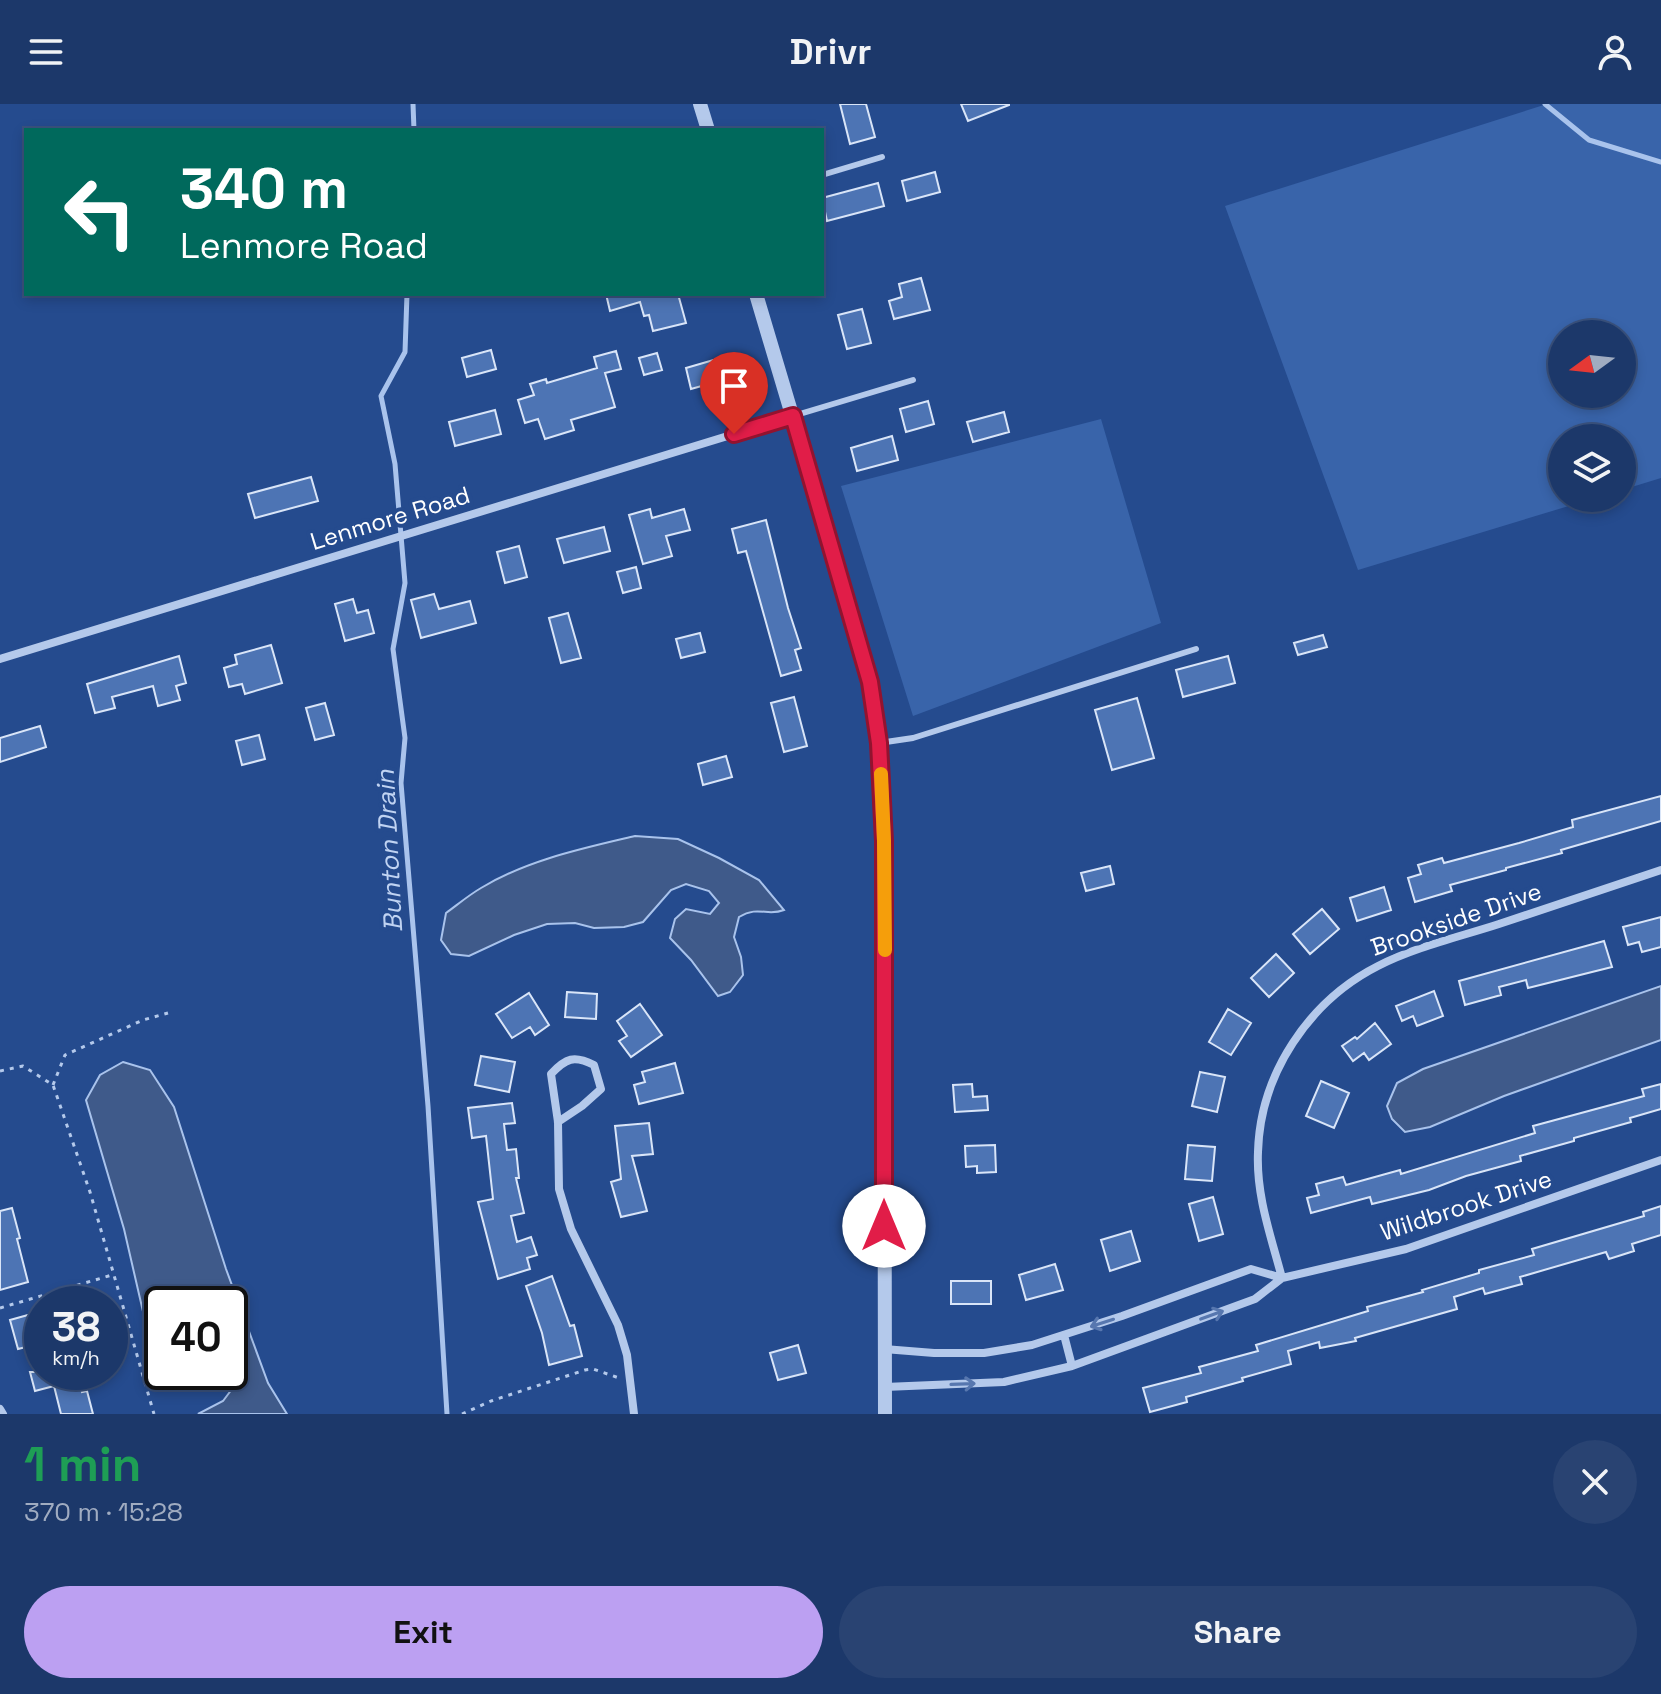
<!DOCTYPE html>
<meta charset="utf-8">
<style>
:root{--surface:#1c386a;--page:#294372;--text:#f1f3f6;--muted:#a0acc1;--line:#3a527e;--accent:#bca0f2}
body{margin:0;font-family:"Space Grotesk",sans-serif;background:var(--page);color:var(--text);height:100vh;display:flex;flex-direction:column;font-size:30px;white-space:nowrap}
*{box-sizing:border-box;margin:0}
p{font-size:26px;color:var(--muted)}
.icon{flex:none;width:44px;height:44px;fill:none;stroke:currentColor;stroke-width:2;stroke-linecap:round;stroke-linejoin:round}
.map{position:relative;height:1310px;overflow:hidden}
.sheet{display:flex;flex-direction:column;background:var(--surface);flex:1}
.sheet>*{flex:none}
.hud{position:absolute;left:24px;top:24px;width:800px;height:168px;border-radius:0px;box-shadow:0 4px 12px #0003,0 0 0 2px var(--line);background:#00695c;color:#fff;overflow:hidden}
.needle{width:52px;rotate:255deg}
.buttons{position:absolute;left:1548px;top:216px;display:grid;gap:16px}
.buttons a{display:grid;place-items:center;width:88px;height:88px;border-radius:50%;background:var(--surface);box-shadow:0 4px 12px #0003,0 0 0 2px var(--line);font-size:40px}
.speed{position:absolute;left:24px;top:1182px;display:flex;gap:16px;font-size:40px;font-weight:700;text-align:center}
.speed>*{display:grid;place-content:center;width:104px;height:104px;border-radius:50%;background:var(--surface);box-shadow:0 4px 12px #0003,0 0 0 2px var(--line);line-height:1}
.speed small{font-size:20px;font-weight:400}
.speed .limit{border:4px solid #111;border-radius:12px;background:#fff;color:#111}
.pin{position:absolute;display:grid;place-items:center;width:68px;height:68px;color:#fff;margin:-82px -34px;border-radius:50% 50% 50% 0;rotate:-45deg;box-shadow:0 0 8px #0007}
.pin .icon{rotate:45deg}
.me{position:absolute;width:88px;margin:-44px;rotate:0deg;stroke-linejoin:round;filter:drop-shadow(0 0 6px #0008)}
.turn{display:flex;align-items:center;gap:28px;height:168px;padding:0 24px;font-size:36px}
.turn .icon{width:104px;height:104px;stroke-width:2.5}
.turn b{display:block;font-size:56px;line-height:68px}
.round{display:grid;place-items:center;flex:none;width:84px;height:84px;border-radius:42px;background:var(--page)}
.head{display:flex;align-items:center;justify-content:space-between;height:136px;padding:0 24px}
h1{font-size:48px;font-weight:600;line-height:60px;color:#1e9e55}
.primary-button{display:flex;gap:16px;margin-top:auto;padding:16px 24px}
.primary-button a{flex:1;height:92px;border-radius:48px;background:var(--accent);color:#111;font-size:32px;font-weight:600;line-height:92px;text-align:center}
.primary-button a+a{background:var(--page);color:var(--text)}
header{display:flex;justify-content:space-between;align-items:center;height:104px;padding:0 24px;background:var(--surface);font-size:36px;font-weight:600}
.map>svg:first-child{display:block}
.green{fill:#3964aa;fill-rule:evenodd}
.water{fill:#3f5a8a;stroke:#a9c3ec;stroke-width:2}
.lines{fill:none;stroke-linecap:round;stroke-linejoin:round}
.stream{stroke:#a9c3ec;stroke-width:5}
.building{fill:#4d74b4;stroke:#d9e5f8;stroke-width:2}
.path{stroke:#b4c9eb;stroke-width:3;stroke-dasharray:4 6;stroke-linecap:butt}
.service{stroke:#b4c9eb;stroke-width:6}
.minor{stroke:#b4c9eb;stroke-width:8}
.tertiary{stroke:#b4c9eb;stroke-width:14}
.oneway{stroke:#5777af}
.route-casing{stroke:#92132f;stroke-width:20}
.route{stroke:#e11d48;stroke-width:14}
.slow{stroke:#f59e0b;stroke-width:14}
.labels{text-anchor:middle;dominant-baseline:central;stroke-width:8;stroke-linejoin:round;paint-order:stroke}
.street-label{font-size:24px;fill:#fff;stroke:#254b8e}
.water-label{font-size:26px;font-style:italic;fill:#c0d3f2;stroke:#254b8e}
</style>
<header><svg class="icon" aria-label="menu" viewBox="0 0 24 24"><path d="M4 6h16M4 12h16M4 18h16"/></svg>Drivr<svg class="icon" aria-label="person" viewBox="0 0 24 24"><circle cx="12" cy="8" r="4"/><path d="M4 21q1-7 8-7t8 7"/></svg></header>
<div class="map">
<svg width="1661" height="1310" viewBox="0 0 1661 1310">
<rect width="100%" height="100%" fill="#254b8e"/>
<path class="green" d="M1547,0H1661V374L1622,386V334H1562V394H1595L1358,466L1225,102ZM1562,230H1622V290H1562Z
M1101,315L1161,519L913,612L841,382Z"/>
<path class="water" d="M635,732L678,735L719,754L759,776L784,806C767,813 759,801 739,813L734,833L741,853L743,871L730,888L718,892L691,856L670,834L675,815L686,805L710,810L719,799L709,787L686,780L671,786L643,818L624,823L594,824L575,819L547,820L514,831L469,852L451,850L441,836L446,809C457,801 469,791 481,784C527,756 584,744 635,732Z
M1661,882V936L1504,992L1430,1023L1405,1028L1392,1015L1387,1002L1397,979L1423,965Z
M123,958L150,966L174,1003L226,1165L268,1279L287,1310H198L223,1297L238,1277L230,1263V1200H162V1268H191L171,1275L160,1269L153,1251L124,1125L86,996L100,971Z"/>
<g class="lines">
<path class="stream" d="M413,0L414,26
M1545,0L1589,36L1661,58
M407,190L405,248L381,292L395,360L405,479L393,545L405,634L401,679L428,1002L447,1310"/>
</g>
<path class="building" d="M840,0H866L875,33L850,40Z
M961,0H1009V1L968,17Z
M935,68L940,88L907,97L902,77Z
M878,79L884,102L827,117L822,94Z
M921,174L930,206L894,215L889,197L902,193L899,180Z
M606,190H678L686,219L653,227L649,211L644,212L640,198L610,207Z
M862,205L871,239L847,245L838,211Z
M491,246L496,265L467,273L462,254Z
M616,247L621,265L605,269L615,303L571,316L574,326L545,335L538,315L525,319L518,296L534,291L530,280L546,275L547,279L597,264L594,253Z
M657,249L662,266L644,271L639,254Z
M717,255L723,276L691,285L686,264Z
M928,297L934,320L906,328L900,305Z
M495,306L501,330L455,342L449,318Z
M1004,308L1009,328L973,338L967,318Z
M892,332L898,356L857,367L851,344Z
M311,373L318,397L255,414L248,390Z
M650,405L652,414L684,405L690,426L666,432L672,452L643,460L629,411Z
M766,416L788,504L801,544L795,546L801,566L781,572L746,447L738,449L732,425Z
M604,423L610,447L564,459L557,435Z
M519,442L527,473L505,479L497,448Z
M636,463L641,484L623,489L617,468Z
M434,490L439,505L470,497L476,519L421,534L411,496Z
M353,495L357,509L368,506L374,529L345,537L335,500Z
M568,509L581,554L561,559L549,514Z
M700,529L705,548L681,554L676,535Z
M1323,531L1327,543L1298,551L1294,539Z
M271,541L282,579L245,590L242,580L229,583L224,564L237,560L235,551Z
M179,552L186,579L176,582L180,596L158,602L153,582L112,593L115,604L95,609L87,580Z
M1228,552L1235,579L1183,593L1176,566Z
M794,593L807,642L784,648L771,599Z
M1137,594L1154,654L1112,666L1095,606Z
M325,599L334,631L315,636L306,604Z
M40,622L46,643L0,658V634Z
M259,631L265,655L242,661L236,637Z
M726,652L732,673L703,681L698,660Z
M1661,692V717L1561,746L1562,749L1506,764V766L1450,781L1452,787L1415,798L1408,774L1421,770L1418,761L1442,754L1444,759L1519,739L1573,723L1572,716Z
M1110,762L1114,780L1086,787L1081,769Z
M1384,783L1391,806L1357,817L1350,794Z
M1322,805L1339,825L1310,850L1293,830Z
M1661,813V843L1642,848L1639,838L1628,841L1623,823Z
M1604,837L1612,863L1528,884L1526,876L1499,883L1501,891L1465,901L1459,877Z
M1276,850L1294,869L1269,893L1251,874Z
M1434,887L1443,912L1417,922L1413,912L1402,917L1396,902Z
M567,888L597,890L596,915L565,913Z
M529,889L549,921L535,931L530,923L512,934L496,910Z
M640,900L662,931L631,953L619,937L627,932L617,917Z
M1228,905L1251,919L1231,951L1209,938Z
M1375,919L1391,940L1369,956L1364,949L1353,957L1342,942L1355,933L1357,935Z
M481,952L515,958L509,988L475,981Z
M675,959L683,989L639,1000L634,981L645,978L642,968Z
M1200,968L1225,973L1217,1008L1192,1002Z
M1321,977L1349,989L1334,1024L1306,1012Z
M972,980L973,993L987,992L988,1006L955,1008L953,981Z
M1661,980V1005L1630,1014L1631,1018L1574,1034V1037L1520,1052L1521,1057L1466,1072L1429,1086L1372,1100L1370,1093L1311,1109L1307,1094L1319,1091L1316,1080L1343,1073L1346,1081L1400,1066L1401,1070L1535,1029L1533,1022L1644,992L1642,985Z
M512,999L515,1019L504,1020L507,1046L516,1045L519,1074H516L524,1109L511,1112L517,1138L531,1133L537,1151L527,1154L530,1165L498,1175L478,1098L493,1095L486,1032L472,1034L468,1004Z
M649,1019L653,1050L632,1052L647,1107L621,1113L611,1078L621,1075L615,1022Z
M995,1041L996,1068L977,1069V1062L966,1063L965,1042Z
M1188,1041L1215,1043L1212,1077L1185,1075Z
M1213,1093L1223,1130L1199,1137L1189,1100Z
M1661,1102V1131L1632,1140L1634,1147L1609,1155L1606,1148L1520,1173L1522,1180L1485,1190L1483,1184L1454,1193L1457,1205L1355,1234L1356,1237L1320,1244L1319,1238L1288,1247L1291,1260L1242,1274L1243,1277L1186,1293L1187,1298L1150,1308L1143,1284L1201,1269L1199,1263L1258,1247L1256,1241L1368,1207L1367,1203L1423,1188L1422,1186L1479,1169V1166L1534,1151L1532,1145L1644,1112L1643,1108Z
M12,1104L20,1134L17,1135L28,1178L0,1186V1107Z
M1131,1127L1140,1157L1110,1167L1101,1136Z
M1055,1160L1063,1186L1026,1196L1019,1171Z
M552,1172L570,1222L574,1221L582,1252L549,1261L542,1229L526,1182Z
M951,1177H991V1200H951Z
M35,1209L42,1239L18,1245L10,1216Z
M798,1241L806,1269L778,1276L770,1249Z
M30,1268H77L82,1288L87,1287L93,1310H61L54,1282L35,1287Z"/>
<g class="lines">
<path class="path" d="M0,967L23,962L53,981L90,1088L154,1310
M53,981L65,951L143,916L168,909
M0,1204L112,1171
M462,1310L491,1297L585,1266L593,1265L619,1274"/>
<path class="service" d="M822,71L882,53
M793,312L913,276
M879,639L913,634L1196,545"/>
<path class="minor" d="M0,555L793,312
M558,1018L582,1002L601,985L594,961C574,951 566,954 551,970L558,1018L559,1085L571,1125L618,1221L627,1251L634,1310
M1282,1174C1271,1132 1256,1092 1258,1048C1260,970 1309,897 1378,862C1415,843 1459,833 1499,820C1553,802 1607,784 1661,766
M1064,1231L1072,1262
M884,1245L934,1249H984L1032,1241L1122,1212L1251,1165L1282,1174
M885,1283L1004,1278L1072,1262L1255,1195L1282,1174L1406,1145L1661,1056
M0,1305L3,1310"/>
<path class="tertiary" d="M700,0L708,26
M756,190L854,519L870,578L879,639L884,737L885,1310"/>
</g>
<defs><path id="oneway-shaft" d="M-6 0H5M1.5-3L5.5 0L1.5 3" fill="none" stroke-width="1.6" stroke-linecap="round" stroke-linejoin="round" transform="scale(2)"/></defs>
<g class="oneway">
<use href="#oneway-shaft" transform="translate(1212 1211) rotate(-20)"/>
<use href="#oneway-shaft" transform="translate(1102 1219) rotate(162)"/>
<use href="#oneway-shaft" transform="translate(963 1280) rotate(-2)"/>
</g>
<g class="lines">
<defs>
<path id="route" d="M734,330L793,312L870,578L879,639L884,737V1122"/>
</defs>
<use href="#route" class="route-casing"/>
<use href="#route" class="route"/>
<path class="slow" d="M881,670L884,737L885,846"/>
</g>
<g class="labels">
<g class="street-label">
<text transform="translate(390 414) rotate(-17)">Lenmore Road</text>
<text transform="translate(1456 815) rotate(-19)">Brookside Drive</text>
<text transform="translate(1466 1101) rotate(-18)">Wildbrook Drive</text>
</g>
<g class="water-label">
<text transform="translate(389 747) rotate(-93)">Bunton Drain</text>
</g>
</g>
</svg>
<div class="buttons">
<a><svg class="needle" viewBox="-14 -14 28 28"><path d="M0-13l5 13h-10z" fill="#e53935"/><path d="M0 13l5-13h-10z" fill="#a0acc1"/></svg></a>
<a><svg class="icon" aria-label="layers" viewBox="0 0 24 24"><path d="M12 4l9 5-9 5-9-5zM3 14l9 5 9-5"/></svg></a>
</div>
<div class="speed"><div>38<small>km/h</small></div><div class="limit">40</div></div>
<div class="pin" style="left:734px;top:330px;background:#d93025"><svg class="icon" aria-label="arrive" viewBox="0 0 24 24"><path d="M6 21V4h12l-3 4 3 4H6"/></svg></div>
<svg class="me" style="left:884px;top:1122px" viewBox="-20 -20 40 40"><circle r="19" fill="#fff"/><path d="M0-13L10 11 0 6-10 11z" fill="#e11d48"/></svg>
<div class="hud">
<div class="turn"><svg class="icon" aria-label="left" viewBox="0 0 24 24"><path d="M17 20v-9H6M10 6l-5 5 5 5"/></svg><div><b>340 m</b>Lenmore Road</div></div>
</div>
</div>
<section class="sheet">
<div class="head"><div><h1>1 min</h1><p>370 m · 15:28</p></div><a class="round"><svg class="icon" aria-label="close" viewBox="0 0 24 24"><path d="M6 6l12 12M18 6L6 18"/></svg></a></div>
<div class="primary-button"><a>Exit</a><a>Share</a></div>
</section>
